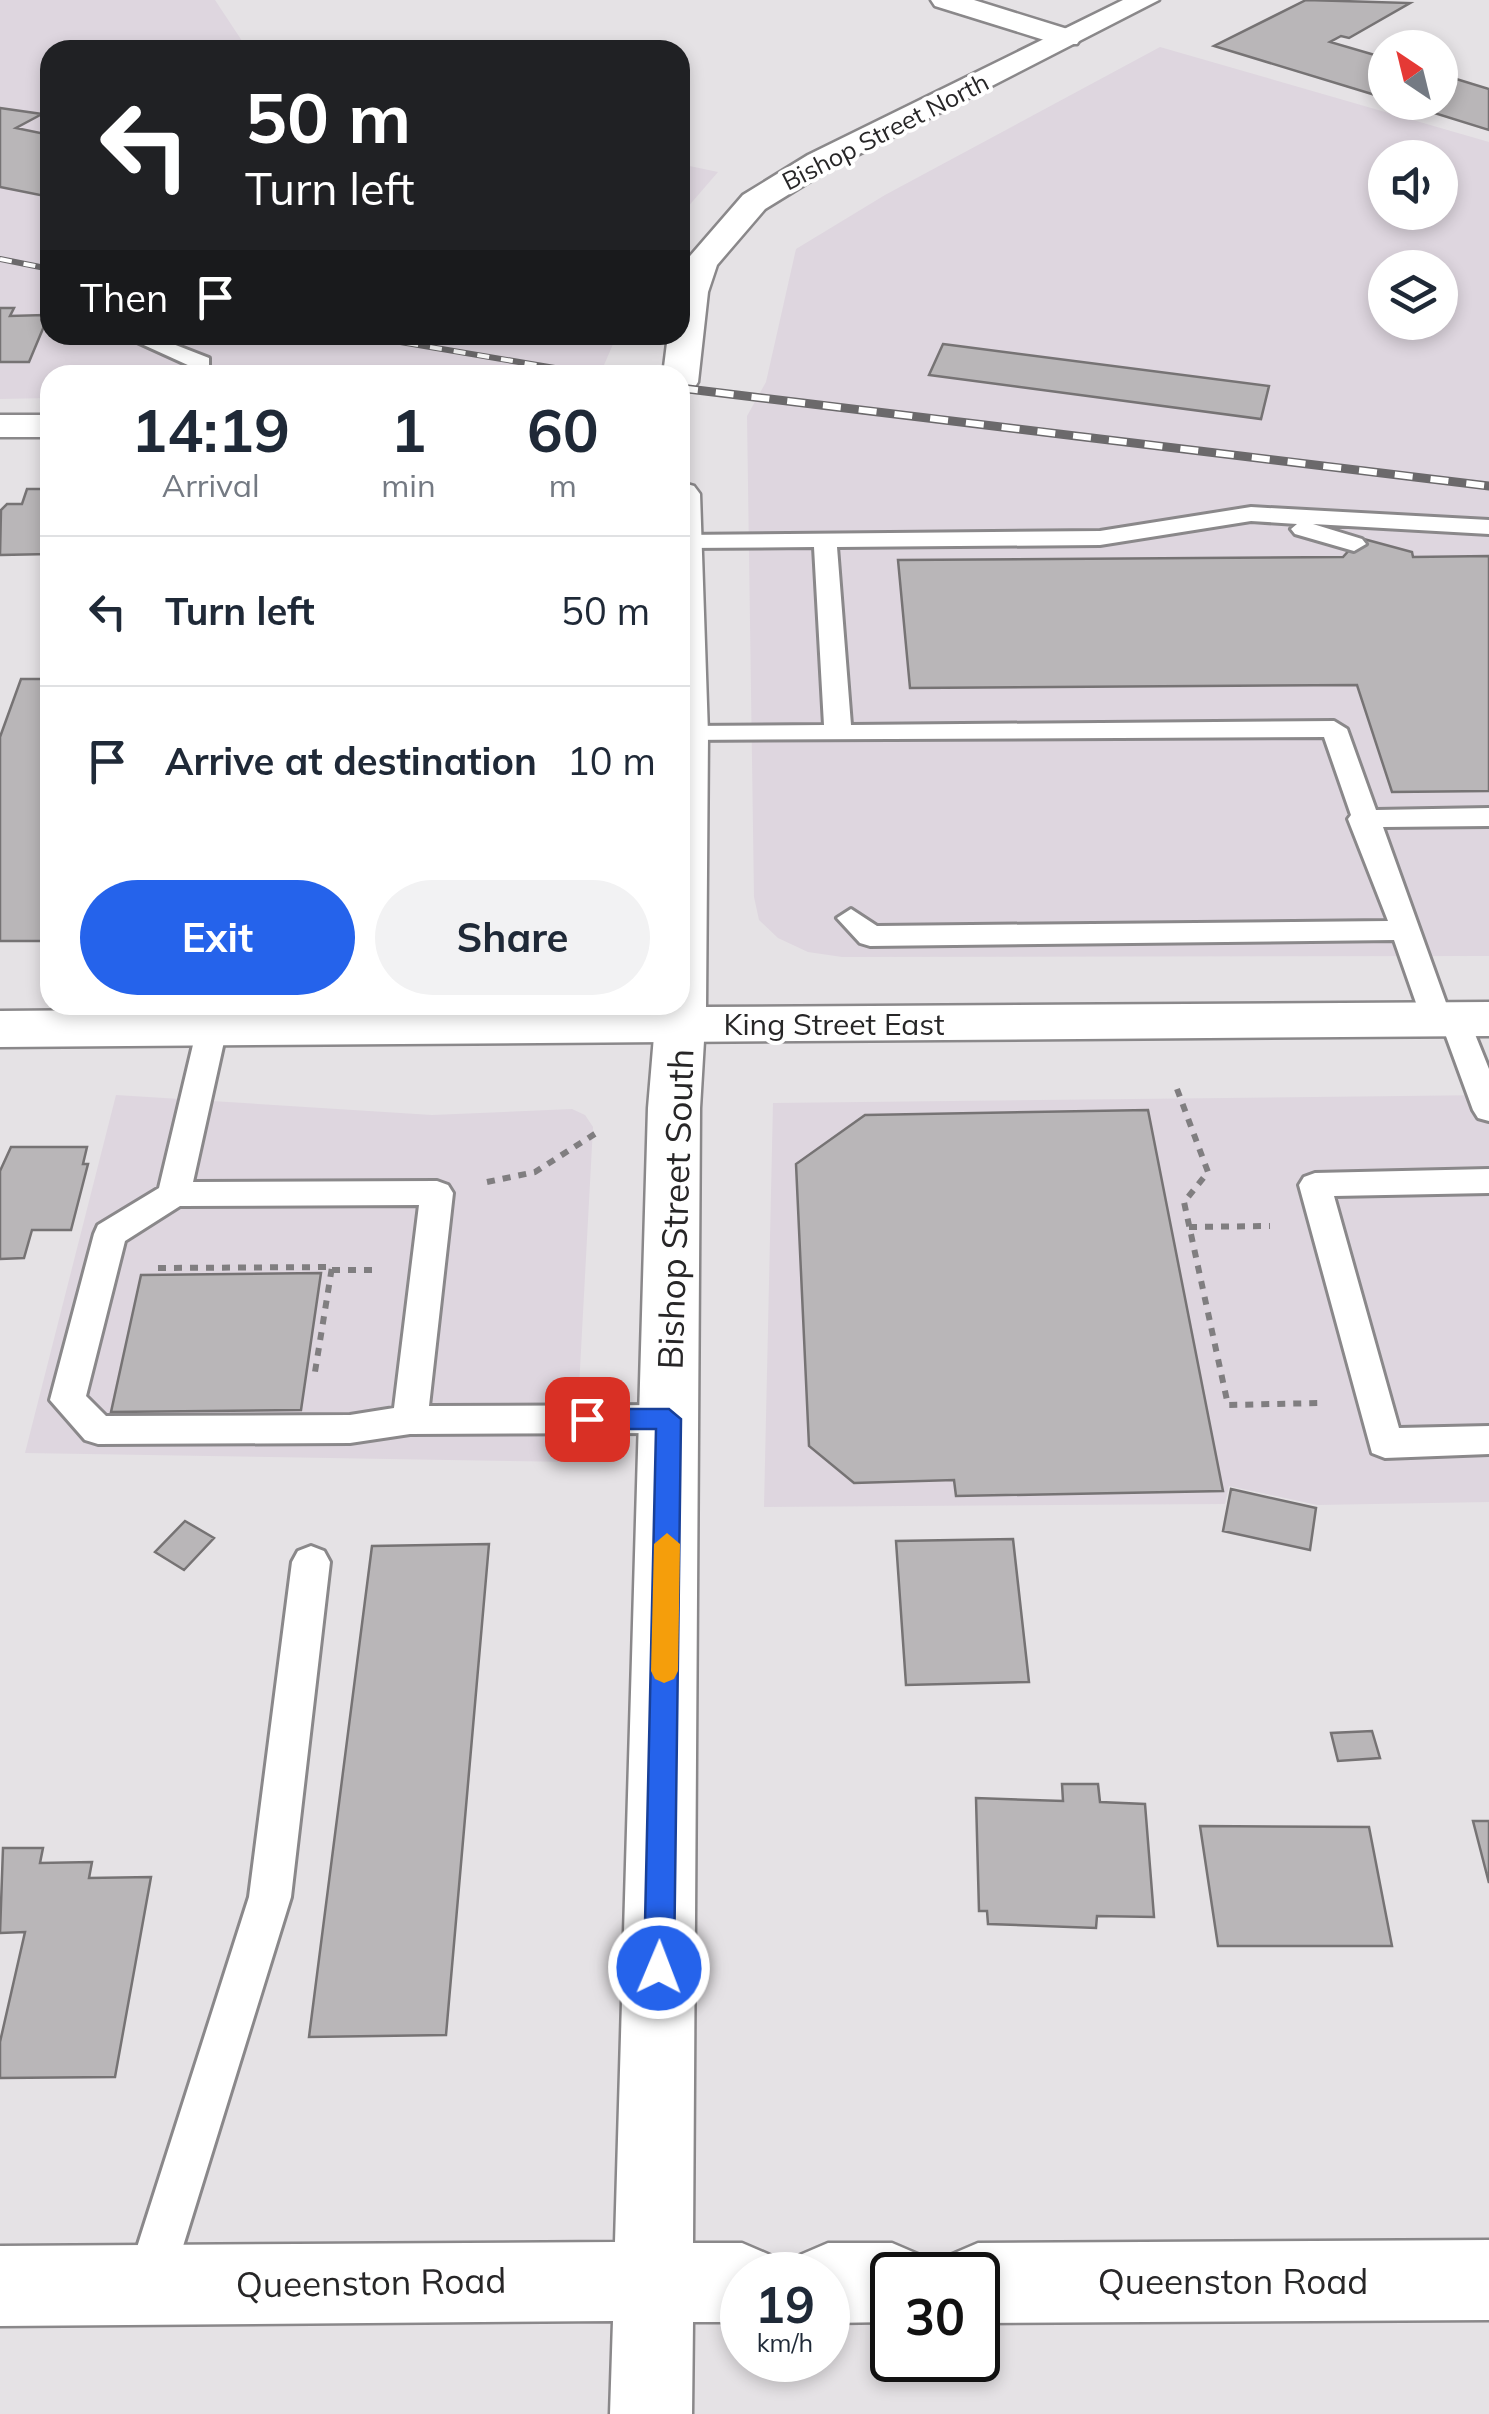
<!DOCTYPE html>
<style>
:root{--surface:#fff;--page:#f2f2f3;--text:#1f2937;--muted:#747a83;--line:#e0e1e3;--accent:#2563eb}
body{margin:0;font-family:Mulish,sans-serif;background:var(--page);color:var(--text);height:100vh;display:flex;flex-direction:column;font-size:38px;white-space:nowrap}
*{box-sizing:border-box;margin:0}
p{font-size:32px;color:var(--muted)}
.icon{flex:none;width:55px;height:55px;fill:none;stroke:currentColor;stroke-width:2;stroke-linecap:round;stroke-linejoin:round}
.map{position:relative;flex:1;overflow:hidden}
.side{position:absolute;left:40px;top:365px;width:650px;height:650px;display:flex;flex-direction:column;background:var(--surface);border-radius:30px;box-shadow:0 5px 15px #0003}
.side>*{flex:none}
.hud{position:absolute;left:40px;top:40px;width:650px;height:305px;border-radius:30px;box-shadow:0 5px 15px #0003;background:#202124;color:#fff;overflow:hidden}
.needle{width:65px;rotate:325deg}
.buttons{position:absolute;left:1368px;top:30px;display:grid;gap:20px}
.buttons a{display:grid;place-items:center;width:90px;height:90px;border-radius:50%;background:var(--surface);box-shadow:0 5px 15px #0003;font-size:50px}
.speed{position:absolute;left:720px;top:2252px;display:flex;gap:20px;font-size:50px;font-weight:700;text-align:center}
.speed>*{display:grid;place-content:center;width:130px;height:130px;border-radius:50%;background:var(--surface);box-shadow:0 5px 15px #0003;line-height:1}
.speed small{font-size:25px;font-weight:400}
.speed .limit{border:5px solid #111;border-radius:15px;background:#fff;color:#111}
.pin{position:absolute;display:grid;place-items:center;width:85px;height:85px;color:#fff;margin:-42px;border-radius:20px;box-shadow:0 5px 15px #0006}
.me{position:absolute;width:110px;margin:-55px;rotate:1deg;stroke-linejoin:round;filter:drop-shadow(0 0 8px #0008)}
.turn{display:flex;align-items:center;gap:35px;height:210px;padding:0 40px;font-size:45px}
.turn .icon{width:130px;height:130px;stroke-width:2.5}
.turn b{display:block;font-size:70px;line-height:85px}
.then{display:flex;align-items:center;height:95px;padding:0 40px;background:#0003;gap:20px;font-size:38px}
.eta{display:flex;justify-content:space-evenly;align-items:center;height:170px;text-align:center}
.eta b{font-size:60px;font-weight:700;line-height:70px}
.cta{display:flex;gap:20px;margin-top:auto;padding:20px 40px}
.cta a{flex:1;height:115px;border-radius:60px;background:var(--accent);color:#fff;font-size:40px;font-weight:700;line-height:115px;text-align:center}
.cta a+a{background:var(--page);color:var(--text)}
ul{padding:0;list-style:none}
li{display:flex;align-items:center;gap:30px;height:150px;padding:0 40px;border-top:2px solid var(--line)}
li div{flex:1}
li b{display:block;font-size:38px}
li em{font-style:normal}
.map>svg:first-child{display:block}
.built{fill:#ded6df;fill-rule:evenodd}
.building{fill:#b9b6b8;stroke:#767374;stroke-width:2.5}
.lines{fill:none;stroke-linecap:round;stroke-linejoin:round}
.lane-casing{stroke:#8a888a;stroke-width:6}
.street-casing{stroke:#8a888a;stroke-width:5}
.secondary-casing{stroke:#8a888a;stroke-width:5}
.path{stroke:#807e80;stroke-width:6;stroke-dasharray:8 8;stroke-linecap:butt}
.lane{fill:#fff;fill-rule:evenodd}
.street{fill:#fff;fill-rule:evenodd}
.secondary{fill:#fff;fill-rule:evenodd}
.rail-far1-casing{stroke:#6b696b;stroke-width:6}
.rail-casing{stroke:#6b696b;stroke-width:9}
.rail-far1{stroke:#fff;stroke-width:4;stroke-dasharray:12;stroke-linecap:butt}
.rail{stroke:#fff;stroke-width:6;stroke-dasharray:18;stroke-linecap:butt}
.route{fill:#2563eb;stroke:#184099;stroke-width:2.5}
.slow{fill:#f59e0b}
.labels{text-anchor:middle;dominant-baseline:central;stroke-width:8;stroke-linejoin:round;paint-order:stroke}
.far-street-label{font-size:25px;fill:#272627;stroke:#fff}
.street-label{font-size:30px;fill:#272627;stroke:#fff}
.near-street-label{font-size:35px;fill:#272627;stroke:#fff}
</style>
<div class="map">
<svg width="1489" height="2414" viewBox="0 0 1489 2414">
<rect width="100%" height="100%" fill="#e5e2e5"/>
<path class="built" d="M0,0H215L248,50H50V335H617L604,365L608,375H50V398L0,399Z
M1160,47L1489,142V956L842,957L808,952L778,938L759,920L754,897L747,416L766,382L796,249L885,195ZM1385,158H1440V212H1385ZM1385,268H1440V322H1385Z
M680,164L718,172L680,216Z
M116,1095L432,1115L572,1109L585,1115L593,1127L575,1462L25,1453Z
M1489,1095V1502L1317,1505L1229,1486L1225,1504L764,1507L773,1103Z"/>
<path class="building" d="M1306,0L1410,3L1349,38L1341,36L1330,42L1385,58V98L1214,46Z
M1440,74L1489,89V130L1399,102H1440Z
M0,108L42,114L16,128L50,135V197L0,187Z
M0,308H14L10,316L44,315L42,319H47L29,362H0Z
M943,344L1269,386L1261,419L929,375Z
M27,489H50V554L0,555L1,510L7,504H22Z
M1360,538L1412,552L1413,557L1489,556V791L1392,792L1357,685L910,688L898,560L1343,557Z
M21,679H50V941H0V737Z
M1148,1110L1223,1491L956,1496L954,1480L854,1483L809,1446L796,1164L865,1115Z
M11,1147H87L83,1164H88L71,1230H32L24,1258L0,1259V1171Z
M321,1273L301,1410L111,1412L141,1275Z
M1231,1489L1316,1508L1310,1550L1223,1531Z
M185,1521L214,1538L184,1570L155,1552Z
M1013,1539L1029,1682L906,1685L896,1541Z
M489,1544L446,2035L309,2037L372,1546Z
M1372,1731L1380,1758L1338,1761L1331,1733Z
M1062,1784H1098L1100,1802L1145,1804L1154,1917L1097,1916L1096,1928L988,1924L987,1911H979L976,1798L1063,1801Z
M1473,1821H1489V1883Z
M1200,1826L1369,1827L1392,1946H1218Z
M3,1848H43L40,1863L92,1862L89,1878L151,1877L115,2077L0,2078V2042L25,1932L0,1933Z"/>
<g class="lines">
<defs>
<path id="lane" d="M150,335L209,358V375H187L190,366L124,336Z
M1251,507L1489,520V534L1313,524L1362,539L1366,544L1354,551L1295,534L1291,529L1297,524L1251,521L1100,545L837,547L851,725L1334,721L1347,729L1376,810L1489,808V826L1383,827L1449,1011L1466,1012L1489,1069V1121L1478,1118L1473,1110L1443,1028L1426,1027L1422,1020L1394,940L870,946L860,943L837,918L851,909L877,926L1388,921L1348,819L1351,815L1324,737L680,740V728L686,726L824,725L814,547L683,548L680,535L1100,531Z
M212,1018L223,1021L227,1028L193,1182L437,1181L448,1185L453,1193L429,1406L669,1405L681,1409L687,1419L681,1429L669,1433L410,1434L350,1443L98,1444L85,1440L50,1400L94,1234L98,1225L159,1188L197,1028L201,1021ZM419,1205L394,1408L350,1415L106,1416L86,1396L125,1241L180,1206Z
M1489,1169V1193L1334,1196L1399,1428L1489,1426V1454L1385,1458L1372,1453L1299,1185L1304,1177L1315,1173Z
M311,1546L324,1551L330,1562L291,1897L171,2285L165,2302L148,2308L131,2302L125,2285L249,1897L292,1562L298,1551Z"/>
<path id="street" d="M931,0H974L1077,32L1081,38L1077,44H1057L935,6Z
M0,415H50V437H0Z
M680,1006L698,1012L705,1024L700,1108L693,2243H742L770,2255L778,2275H742V2322H693L692,2414H610L613,2321L0,2326V2246L615,2242L648,1108L655,1024L662,1012Z
M1489,2240V2320L978,2323V2275H942L950,2255L978,2243Z
M828,2243H892L920,2255L928,2275H892V2322L828,2323V2275H792L800,2255Z"/>
<path id="secondary" d="M1123,0H1159L830,169L765,209L717,265L708,292L698,382L693,390L680,393V375H663L668,335H680L684,263L743,195L808,155Z
M680,482L694,486L700,494L708,734L706,1007L1489,1002V1036L0,1047V1011L680,1005Z"/>
</defs>
<use href="#lane" class="lane-casing"/>
<use href="#street" class="street-casing"/>
<use href="#secondary" class="secondary-casing"/>
<path class="path" d="M1177,1089L1208,1172L1184,1202L1228,1405L1322,1403
M487,1182L535,1172L601,1130
M1189,1227L1270,1226
M158,1268L332,1267L314,1378
M332,1270H372"/>
<use href="#lane" class="lane"/>
<use href="#street" class="street"/>
<use href="#secondary" class="secondary"/>
<defs>
<path id="rail-far1" d="M0,259L50,269
M359,335L596,375"/>
<path id="rail" d="M680,388L1489,486"/>
</defs>
<use href="#rail-far1" class="rail-far1-casing"/>
<use href="#rail" class="rail-casing"/>
<use href="#rail-far1" class="rail-far1"/>
<use href="#rail" class="rail"/>
</g>
<path class="route" d="M587,1409H669L681,1419L674,1968L670,1979L659,1983L648,1979L644,1968L656,1429H587L574,1419Z"/>
<path class="slow" d="M667,1533L680,1544L678,1671L674,1679L664,1683L655,1679L651,1671L654,1544Z"/>
<g class="labels">
<g class="far-street-label">
<text transform="translate(885 131) rotate(-27)">Bishop Street North</text>
</g>
<g class="street-label">
<text x="834" y="1024">King Street East</text>
</g>
<g class="near-street-label">
<text transform="translate(675 1209) rotate(-88)">Bishop Street South</text>
<text x="1233" y="2281">Queenston Road</text>
<text transform="translate(371 2282) rotate(-1)">Queenston Road</text>
</g>
</g>
</svg>
<div class="buttons">
<a><svg class="needle" viewBox="-14 -14 28 28"><path d="M0-13l5 13h-10z" fill="#e53935"/><path d="M0 13l5-13h-10z" fill="#747a83"/></svg></a>
<a><svg class="icon" aria-label="sound" viewBox="0 0 24 24"><path d="M4 9h4l5-4v14l-5-4H4zM17 9q2 3 0 6"/></svg></a>
<a><svg class="icon" aria-label="layers" viewBox="0 0 24 24"><path d="M12 4l9 5-9 5-9-5zM3 14l9 5 9-5"/></svg></a>
</div>
<div class="speed"><div>19<small>km/h</small></div><div class="limit">30</div></div>
<div class="pin" style="left:587px;top:1419px;background:#d93025"><svg class="icon" aria-label="arrive" viewBox="0 0 24 24"><path d="M6 21V4h12l-3 4 3 4H6"/></svg></div>
<svg class="me" style="left:659px;top:1968px" viewBox="-20 -20 40 40"><circle r="17" fill="#2563eb" stroke="#fff" stroke-width="3"/><path d="M0-11L8 9 0 5-8 9z" fill="#fff"/></svg>
<div class="hud">
<div class="turn"><svg class="icon" aria-label="left" viewBox="0 0 24 24"><path d="M17 20v-9H6M10 6l-5 5 5 5"/></svg><div><b>50 m</b>Turn left</div></div>
<div class="then">Then<svg class="icon" aria-label="arrive" viewBox="0 0 24 24"><path d="M6 21V4h12l-3 4 3 4H6"/></svg></div>
</div>
<section class="side">
<div class="eta">
<div><b>14:19</b><p>Arrival</p></div>
<div><b>1</b><p>min</p></div>
<div><b>60</b><p>m</p></div>
</div>
<ul>
<li><svg class="icon" aria-label="left" viewBox="0 0 24 24"><path d="M17 20v-9H6M10 6l-5 5 5 5"/></svg><div><b>Turn left</b></div><em>50 m</em></li>
<li><svg class="icon" aria-label="arrive" viewBox="0 0 24 24"><path d="M6 21V4h12l-3 4 3 4H6"/></svg><div><b>Arrive at destination</b></div><em>10 m</em></li>
</ul>
<div class="cta"><a>Exit</a><a>Share</a></div>
</section>
</div>
